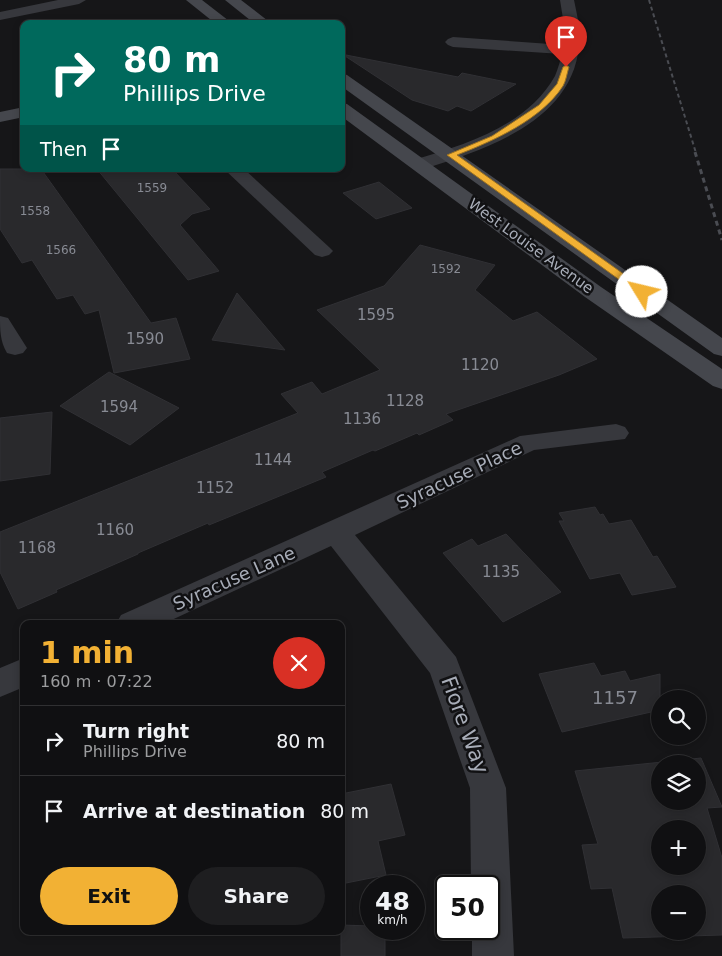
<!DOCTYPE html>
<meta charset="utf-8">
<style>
:root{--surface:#101012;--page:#1e1e20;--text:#f1f3f6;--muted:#9c9d9f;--line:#303032;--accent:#f2b134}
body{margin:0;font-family:"DejaVu Sans",sans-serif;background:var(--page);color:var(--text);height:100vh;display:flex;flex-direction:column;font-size:19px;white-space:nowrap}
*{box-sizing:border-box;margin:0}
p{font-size:16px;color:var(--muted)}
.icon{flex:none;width:28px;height:28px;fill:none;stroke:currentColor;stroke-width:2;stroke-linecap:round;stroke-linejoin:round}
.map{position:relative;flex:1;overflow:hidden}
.panel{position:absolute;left:20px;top:620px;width:325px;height:315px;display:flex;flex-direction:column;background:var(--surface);border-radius:10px;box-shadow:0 2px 8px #0003,0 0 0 1px var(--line)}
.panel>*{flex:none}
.top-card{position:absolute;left:20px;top:20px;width:325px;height:152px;border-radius:10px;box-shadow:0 2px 8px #0003,0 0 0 1px var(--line);background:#00695c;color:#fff;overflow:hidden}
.buttons{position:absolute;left:651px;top:690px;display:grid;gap:10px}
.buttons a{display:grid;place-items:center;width:55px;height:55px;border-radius:50%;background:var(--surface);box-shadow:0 2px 8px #0003,0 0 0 1px var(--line);font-size:25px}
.speed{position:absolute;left:360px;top:875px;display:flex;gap:10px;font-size:25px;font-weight:700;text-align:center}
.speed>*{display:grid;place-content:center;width:65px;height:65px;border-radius:50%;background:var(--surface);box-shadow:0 2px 8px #0003,0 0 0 1px var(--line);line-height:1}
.speed small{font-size:12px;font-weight:400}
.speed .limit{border:2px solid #111;border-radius:8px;background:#fff;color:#111}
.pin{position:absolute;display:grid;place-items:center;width:42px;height:42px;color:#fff;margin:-51px -21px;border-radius:50% 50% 50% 0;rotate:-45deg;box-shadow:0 0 5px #0007}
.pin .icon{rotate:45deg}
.me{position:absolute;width:55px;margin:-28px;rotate:306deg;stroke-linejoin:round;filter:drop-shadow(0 0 4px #0008)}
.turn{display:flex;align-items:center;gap:18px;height:105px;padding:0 20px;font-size:22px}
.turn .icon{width:65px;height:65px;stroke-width:2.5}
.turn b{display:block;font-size:35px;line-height:42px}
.then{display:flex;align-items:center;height:48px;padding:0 20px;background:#0003;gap:10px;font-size:19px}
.round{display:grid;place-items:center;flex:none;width:52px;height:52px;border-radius:26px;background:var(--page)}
.summary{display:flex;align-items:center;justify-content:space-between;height:85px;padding:0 20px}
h1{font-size:30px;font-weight:700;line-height:38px;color:var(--accent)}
.action{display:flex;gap:10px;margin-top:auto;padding:10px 20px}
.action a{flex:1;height:58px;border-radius:30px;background:var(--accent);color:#111;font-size:20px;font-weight:700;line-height:58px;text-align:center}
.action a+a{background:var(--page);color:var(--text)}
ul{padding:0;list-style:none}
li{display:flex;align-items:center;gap:15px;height:70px;padding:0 20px;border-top:1px solid var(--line)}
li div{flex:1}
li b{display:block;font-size:19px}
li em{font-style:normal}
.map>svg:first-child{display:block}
.building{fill:#29292c;stroke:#303034;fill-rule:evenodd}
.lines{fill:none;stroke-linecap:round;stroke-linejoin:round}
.street{fill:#37383d;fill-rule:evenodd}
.secondary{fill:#45474d;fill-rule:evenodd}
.rail-far1{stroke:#4a4c52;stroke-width:2;stroke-dasharray:4 3;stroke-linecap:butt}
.rail{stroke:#4a4c52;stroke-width:3;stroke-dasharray:5 4;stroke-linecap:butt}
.route{fill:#f2b134;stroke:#9d7322}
.labels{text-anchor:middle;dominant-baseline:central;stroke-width:5;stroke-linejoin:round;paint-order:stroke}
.far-number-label{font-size:12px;fill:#888b94}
.far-street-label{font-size:15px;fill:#a8adb8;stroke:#111113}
.number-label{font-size:15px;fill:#888b94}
.street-label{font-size:18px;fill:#a8adb8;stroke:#111113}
.near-number-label{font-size:18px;fill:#888b94}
.near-street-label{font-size:21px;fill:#a8adb8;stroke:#111113}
</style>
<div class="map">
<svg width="722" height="956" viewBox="0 0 722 956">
<rect width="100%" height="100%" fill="#161618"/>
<path class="building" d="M346,55L458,77L462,73L516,84L471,111L457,106L448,111L412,100L345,56Z
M0,169H41L151,323L176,318L190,359L114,373L99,310L85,314L73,295L57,299L32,260L22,263L0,229Z
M97,169H172L210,209L192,214L180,225L219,271L188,280Z
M379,182L412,208L376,219L343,193Z
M420,245L495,265L475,290L513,321L537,312L597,359L559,375L446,414L453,420L419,435L417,433L375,451L373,450L322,472L326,477L209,525L208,523L138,553V554L56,590L57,592L18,609L0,572V532L298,413L281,394L312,382L322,394L380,370L317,310L384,286Z
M237,293L285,350L212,340Z
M109,372L179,408L130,445L60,406Z
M52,412L50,474L0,481V418Z
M595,507L600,515L603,514L609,524L631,520L653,557L657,556L676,587L632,595L620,573L590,579L559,521H564L559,513Z
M506,534L561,592L503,622L443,553L472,539L478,546Z
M594,663L601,676L625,671L630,681L660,674V710L562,732L539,674Z
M701,758L722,807L707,808L722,858V935L623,938L612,888L591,889L582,845L598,844L575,771ZM660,764H698V801H660ZM660,829H698V866H660ZM660,894H698V931H660Z
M391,784L405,835L378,841L386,875L341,884V794Z
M341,925L371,926V929H385V956H341Z"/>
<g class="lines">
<path class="street" d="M58,0H86L79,4L0,20V12Z
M560,0H574C577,15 581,30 579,46C572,121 487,149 427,168L420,170L413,168L411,164L413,160C465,145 527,126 555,76C558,69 560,61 562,54L453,47L448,45L445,42L448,39L453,37L564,45V25Z
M224,169H244L329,247L333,251L329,255L322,257L315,255Z
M0,316L8,318L27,348L23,353L15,355L7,353C0,341 0,330 0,316Z
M616,424L625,427L629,433L625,439L534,450L355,535L456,657L506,788L514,956H472V929H489V886H471L470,788L430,673L331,546L163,624H116L121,615L520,436Z
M24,658V687L0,697V668Z"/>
<path class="secondary" d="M186,0H202L233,24H216Z
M225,0H241L272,24H255Z
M341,73L347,75L722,338V356L714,354L341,86Z
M341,103L347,104L601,287L722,369V389L713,386L585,297L341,116Z
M24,107V117L0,122V112Z"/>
<path class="rail-far1" d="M649,0L696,153"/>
<path class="rail" d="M695,152L722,240"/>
</g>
<path class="route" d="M566,65L569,67C567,73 566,81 563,86C541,120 493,141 457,155L646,290V294H639L447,155L492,136L539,105L557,84L563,67Z"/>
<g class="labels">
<g class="far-number-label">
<text x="152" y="188">1559</text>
<text x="35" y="211">1558</text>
<text x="61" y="250">1566</text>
<text x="446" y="269">1592</text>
</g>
<g class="far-street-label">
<text transform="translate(531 246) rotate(36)">West Louise Avenue</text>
</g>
<g class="number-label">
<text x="376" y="315">1595</text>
<text x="145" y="339">1590</text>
<text x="480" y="365">1120</text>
<text x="405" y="401">1128</text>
<text x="119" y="407">1594</text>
<text x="362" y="419">1136</text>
<text x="273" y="460">1144</text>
<text x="215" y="488">1152</text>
<text x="115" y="530">1160</text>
<text x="37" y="548">1168</text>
<text x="501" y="572">1135</text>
</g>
<g class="street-label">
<text transform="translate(459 475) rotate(-25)">Syracuse Place</text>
<text transform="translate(234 578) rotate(-24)">Syracuse Lane</text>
</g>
<g class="near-number-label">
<text x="615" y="697">1157</text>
</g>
<g class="near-street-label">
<text transform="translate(465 725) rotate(70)">Fiore Way</text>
</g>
</g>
</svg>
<div class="buttons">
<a><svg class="icon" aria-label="search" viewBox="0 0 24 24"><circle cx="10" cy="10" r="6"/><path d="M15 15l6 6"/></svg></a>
<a><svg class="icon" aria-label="layers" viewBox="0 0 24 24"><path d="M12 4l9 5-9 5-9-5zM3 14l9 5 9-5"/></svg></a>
<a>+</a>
<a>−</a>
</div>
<div class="speed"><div>48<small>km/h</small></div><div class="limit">50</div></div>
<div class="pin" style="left:566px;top:67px;background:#d93025"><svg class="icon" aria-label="arrive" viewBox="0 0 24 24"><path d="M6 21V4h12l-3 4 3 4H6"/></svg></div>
<svg class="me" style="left:642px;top:292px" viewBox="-20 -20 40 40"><circle r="19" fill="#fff"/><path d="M0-13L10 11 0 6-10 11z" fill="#f2b134"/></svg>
<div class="top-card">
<div class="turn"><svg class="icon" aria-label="right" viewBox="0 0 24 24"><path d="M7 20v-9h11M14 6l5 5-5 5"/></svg><div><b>80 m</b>Phillips Drive</div></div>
<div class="then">Then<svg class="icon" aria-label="arrive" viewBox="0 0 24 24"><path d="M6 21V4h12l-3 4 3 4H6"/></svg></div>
</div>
<section class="panel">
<div class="summary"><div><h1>1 min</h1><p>160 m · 07:22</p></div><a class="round" style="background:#d93025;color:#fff"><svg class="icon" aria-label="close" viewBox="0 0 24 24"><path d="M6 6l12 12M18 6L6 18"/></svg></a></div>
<ul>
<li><svg class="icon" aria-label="right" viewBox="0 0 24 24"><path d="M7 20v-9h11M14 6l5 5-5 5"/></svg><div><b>Turn right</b><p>Phillips Drive</p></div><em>80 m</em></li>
<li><svg class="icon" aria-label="arrive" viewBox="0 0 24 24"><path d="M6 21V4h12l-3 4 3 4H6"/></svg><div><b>Arrive at destination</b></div><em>80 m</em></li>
</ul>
<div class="action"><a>Exit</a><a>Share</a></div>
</section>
</div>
